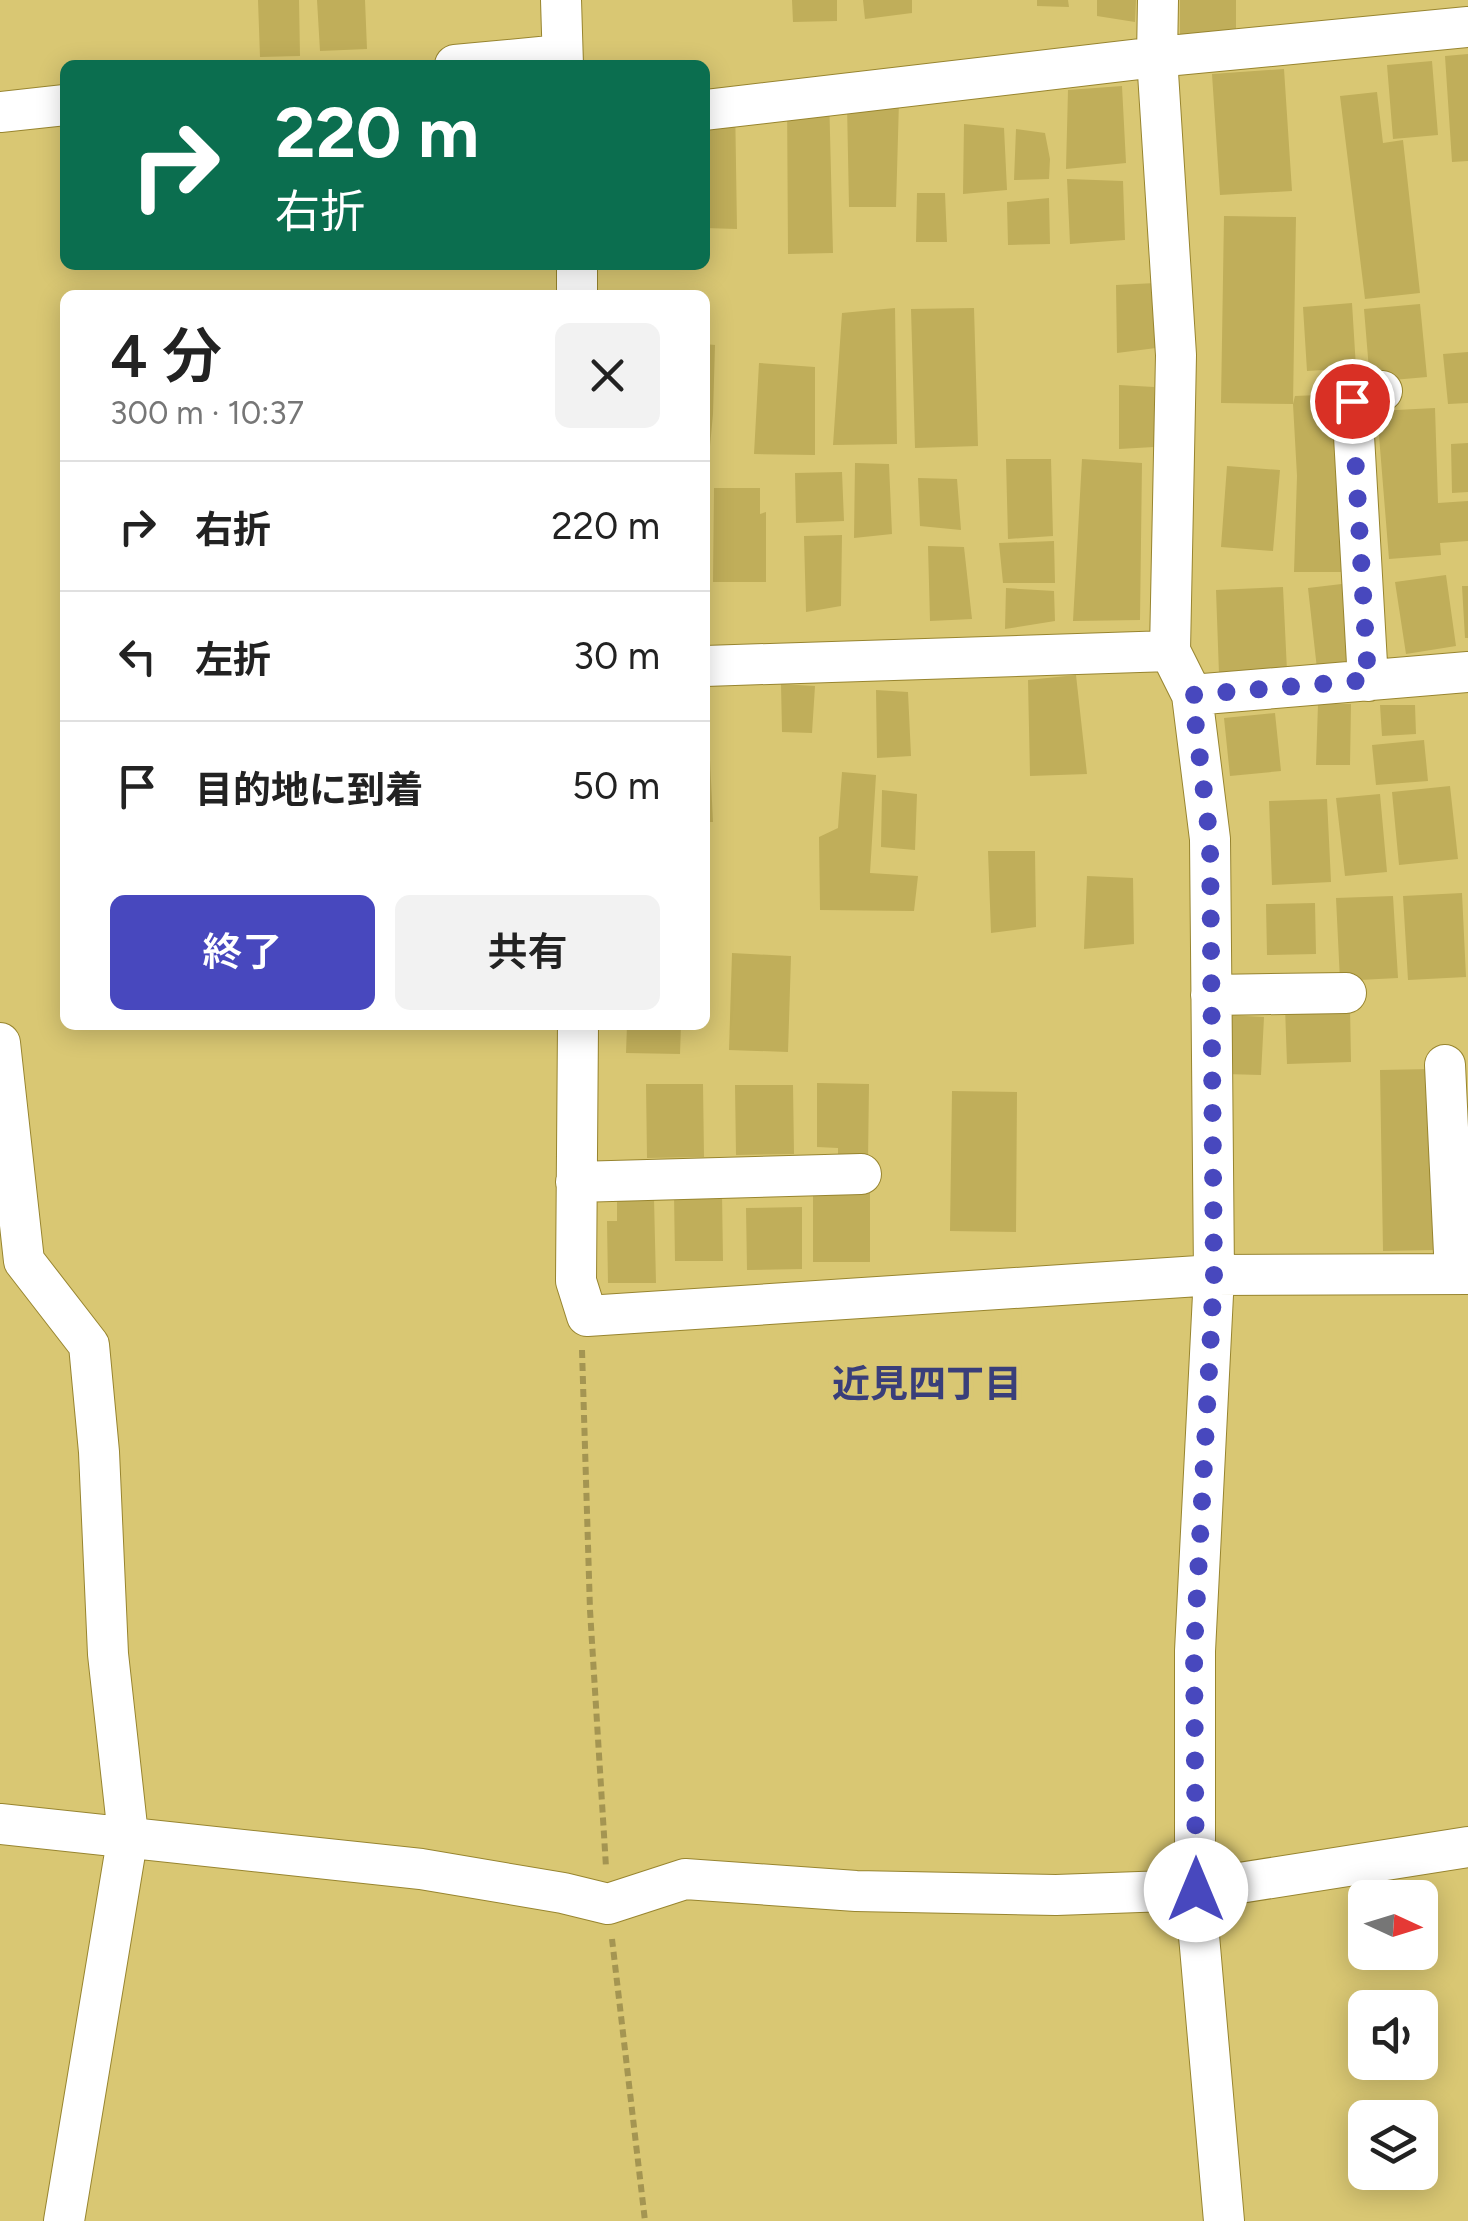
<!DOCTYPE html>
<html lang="ja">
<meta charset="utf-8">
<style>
:root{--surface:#fff;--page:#f2f2f2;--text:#222;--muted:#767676;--line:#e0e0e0;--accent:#4848be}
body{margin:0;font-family:Figtree,"Noto Sans JP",sans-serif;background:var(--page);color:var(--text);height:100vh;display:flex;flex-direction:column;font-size:38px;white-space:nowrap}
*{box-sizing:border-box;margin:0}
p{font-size:32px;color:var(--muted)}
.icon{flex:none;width:55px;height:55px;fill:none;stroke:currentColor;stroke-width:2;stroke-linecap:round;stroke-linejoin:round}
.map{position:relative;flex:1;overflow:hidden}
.details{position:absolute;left:60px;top:290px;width:650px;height:740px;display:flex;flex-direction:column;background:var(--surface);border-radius:15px;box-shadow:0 5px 25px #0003}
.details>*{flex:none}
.banner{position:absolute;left:60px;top:60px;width:650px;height:210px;border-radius:15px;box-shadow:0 5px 25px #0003;background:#0b6e4f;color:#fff;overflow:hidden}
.needle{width:65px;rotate:94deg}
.fabs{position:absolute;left:1348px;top:1880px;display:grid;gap:20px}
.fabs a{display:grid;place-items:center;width:90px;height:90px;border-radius:15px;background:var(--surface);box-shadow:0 5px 25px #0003;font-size:50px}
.pin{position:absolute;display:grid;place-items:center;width:85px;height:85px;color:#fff;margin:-42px;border:5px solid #fff;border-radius:50%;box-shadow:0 2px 10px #0007}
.me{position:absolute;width:110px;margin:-55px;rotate:0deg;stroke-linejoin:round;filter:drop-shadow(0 0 8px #0008)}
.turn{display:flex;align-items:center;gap:35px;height:210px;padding:0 50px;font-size:45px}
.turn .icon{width:130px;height:130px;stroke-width:2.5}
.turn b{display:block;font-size:70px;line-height:85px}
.round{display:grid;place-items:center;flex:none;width:105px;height:105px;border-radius:15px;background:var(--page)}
.overview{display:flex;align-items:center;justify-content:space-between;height:170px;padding:0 50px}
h1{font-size:60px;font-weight:600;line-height:75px}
.cta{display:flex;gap:20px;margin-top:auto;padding:20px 50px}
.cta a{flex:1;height:115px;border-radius:15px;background:var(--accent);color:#fff;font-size:40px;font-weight:600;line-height:115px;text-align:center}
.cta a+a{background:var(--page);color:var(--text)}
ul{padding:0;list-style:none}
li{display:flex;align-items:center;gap:30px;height:130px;padding:0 50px;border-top:2px solid var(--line)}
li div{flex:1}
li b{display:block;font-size:38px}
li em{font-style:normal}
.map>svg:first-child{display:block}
.building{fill:#c0ae5a}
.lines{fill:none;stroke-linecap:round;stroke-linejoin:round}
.minor-casing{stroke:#98852f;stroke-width:42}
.path{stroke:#a49552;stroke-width:6;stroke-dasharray:8 5;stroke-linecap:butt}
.minor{stroke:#fff;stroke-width:40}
.route{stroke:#4848be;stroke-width:18;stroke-dasharray:0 32.4}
.labels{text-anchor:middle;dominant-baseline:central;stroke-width:10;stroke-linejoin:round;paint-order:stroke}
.neighbourhood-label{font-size:38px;font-weight:bold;fill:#393e7a;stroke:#d9c773}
</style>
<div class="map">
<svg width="1468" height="2221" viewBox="0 0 1468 2221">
<rect width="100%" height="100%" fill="#d9c773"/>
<path class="building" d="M258,0H299L300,56L260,57Z
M317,0H365L367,49L320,51Z
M792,0H837V21L793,22Z
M863,0H912V13L865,19Z
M1037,0H1068L1069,7L1037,6Z
M1097,0H1136L1135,22L1097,16Z
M1180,0H1236V34L1180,35Z
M1468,54V161L1452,162L1445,56Z
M1432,61L1438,135L1393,139L1387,65Z
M1284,69L1292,191L1220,195L1212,74Z
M1122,86L1126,163L1066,169L1068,90Z
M1377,92L1383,143L1403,140L1420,293L1365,299L1340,96Z
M787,94H829L833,253L788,254Z
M735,100L737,229L705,228V101Z
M899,101L896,207H849L847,104Z
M964,124L1004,128L1007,190L963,194Z
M1016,129L1045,133L1050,159L1049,179L1014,180Z
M1067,179L1123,181L1125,240L1070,244Z
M917,193H945L947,242H916Z
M1049,198L1050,244L1008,245L1007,202Z
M1224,216L1296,217L1293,404L1295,396L1342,394L1349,572H1294L1297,476L1293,404L1221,403Z
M1156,283V348L1117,353L1116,285Z
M1352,303L1356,368L1307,371L1303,307Z
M1420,304L1427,377L1370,382L1364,309Z
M895,308L897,444L833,445L842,313Z
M974,308L978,446L915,448L911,309Z
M705,344L715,345L713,414L710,446H705Z
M1468,352V403L1448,404L1443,354Z
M759,363L815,367V455L754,454Z
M1119,385L1154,387V447L1119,449Z
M1435,408L1438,503L1468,501V541L1440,543L1441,555L1389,559L1377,411Z
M1468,443V492L1452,493L1451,444Z
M1006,459H1051L1053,536L1008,539Z
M1082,459L1142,463L1140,620L1073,621Z
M855,463L889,464L892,534L854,538Z
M1227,466L1280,470L1273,551L1221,547Z
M842,472L844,521L796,523L795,473Z
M918,478L957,479L961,530L920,526Z
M714,488H760V514L766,512V582H713Z
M842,535L841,606L806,612L804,536Z
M1054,541L1055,583H1003L999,543Z
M928,546L964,547L972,619L930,621Z
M1446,575L1456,646L1406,654L1395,582Z
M1350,583L1358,665L1317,669L1308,588Z
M1462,586H1468V638H1465Z
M1283,587L1287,671L1219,674L1216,590Z
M1006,588L1054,591L1055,621L1005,629Z
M1076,675L1087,774L1030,776L1028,680Z
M781,684L815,686L812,733L782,732Z
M876,690L908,692L911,756L877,758Z
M1318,704H1351L1350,765H1316Z
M1380,705H1415L1416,734L1382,736Z
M1275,713L1281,771L1230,776L1224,718Z
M705,719H708L713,822H705Z
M1424,740L1428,781L1376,785L1372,745Z
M842,772L876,775L870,873L918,876L914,911L820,910L819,837L838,828Z
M1450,786L1458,859L1399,865L1392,792Z
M882,790L917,794L915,850L881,847Z
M1380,794L1387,872L1345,876L1336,798Z
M1327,799L1331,882L1272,885L1269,801Z
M988,851H1035L1036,927L991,933Z
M1087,876L1133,878L1134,944L1084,949Z
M1462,893L1466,977L1408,980L1403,896Z
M1393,896L1398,978L1340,981L1336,898Z
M1315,903L1316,954L1267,955L1266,904Z
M732,953L791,956L788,1052L729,1050Z
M1350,1006L1351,1062L1287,1064L1285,1007Z
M1228,1015L1264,1017L1261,1075L1225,1074Z
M627,1025H681L680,1054L626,1053Z
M1432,1069L1435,1250L1383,1251L1380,1070Z
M817,1083L869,1084L868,1162H838V1148L817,1147Z
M646,1084H703L704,1157L647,1158Z
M735,1085H793L794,1154L736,1155Z
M952,1091L1017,1092L1016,1232L950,1231Z
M870,1184V1262H813V1185Z
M674,1193H722L723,1261H675Z
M654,1198L656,1283H608L607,1221H617V1199Z
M802,1207V1269L747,1270L746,1208Z"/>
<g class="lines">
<defs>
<path id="minor" d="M561,0L563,65
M1158,0L1157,57L1176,355L1170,651L1192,695L1210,839L1214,1275L1195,1651V1890L1224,2221
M455,65L561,55
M705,110L1157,57L1468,27
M0,112L65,105
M577,265V295
M705,666L1170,651
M1368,681L1352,401L1382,391
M1192,695L1468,672
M1211,995L1346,993
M578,1025L576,1281L587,1316L1214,1275L1468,1274
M0,1043L24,1261L89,1345L99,1452L108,1654L128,1835L64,2221
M1445,1065L1455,1274
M576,1182L861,1174
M0,1824L421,1869L563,1893L608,1904L685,1879L856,1891L1056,1895L1195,1890L1468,1847"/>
</defs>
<use href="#minor" class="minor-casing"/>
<path class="path" d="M582,1350L590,1610L606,1867
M612,1939L645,2221"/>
<use href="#minor" class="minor"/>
</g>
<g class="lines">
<path class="route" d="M1196,1890L1194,1651L1214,1276L1210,840L1192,695L1368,680L1352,401"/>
</g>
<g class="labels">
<g class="neighbourhood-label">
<text x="927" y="1384">近見四丁目</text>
</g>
</g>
</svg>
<div class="fabs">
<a><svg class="needle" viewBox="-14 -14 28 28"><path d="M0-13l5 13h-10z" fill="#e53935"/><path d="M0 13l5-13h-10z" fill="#767676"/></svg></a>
<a><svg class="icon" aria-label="sound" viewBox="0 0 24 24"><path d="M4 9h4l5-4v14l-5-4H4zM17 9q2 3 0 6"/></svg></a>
<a><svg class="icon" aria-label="layers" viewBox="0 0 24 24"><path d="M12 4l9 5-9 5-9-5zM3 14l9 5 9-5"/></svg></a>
</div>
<div class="pin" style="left:1352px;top:401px;background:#d93025"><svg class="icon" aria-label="arrive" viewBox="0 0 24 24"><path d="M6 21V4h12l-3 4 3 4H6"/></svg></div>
<svg class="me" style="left:1196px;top:1890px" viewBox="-20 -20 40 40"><circle r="19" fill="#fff"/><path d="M0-13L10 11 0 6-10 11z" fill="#4848be"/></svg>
<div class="banner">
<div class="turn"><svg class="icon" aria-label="right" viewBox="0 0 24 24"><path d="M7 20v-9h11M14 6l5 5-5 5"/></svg><div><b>220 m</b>右折</div></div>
</div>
<section class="details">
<div class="overview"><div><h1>4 分</h1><p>300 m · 10:37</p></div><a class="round"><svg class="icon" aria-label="close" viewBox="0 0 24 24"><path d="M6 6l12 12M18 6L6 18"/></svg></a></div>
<ul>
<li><svg class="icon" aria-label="right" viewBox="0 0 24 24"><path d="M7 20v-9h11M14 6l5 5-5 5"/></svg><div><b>右折</b></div><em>220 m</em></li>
<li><svg class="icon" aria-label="left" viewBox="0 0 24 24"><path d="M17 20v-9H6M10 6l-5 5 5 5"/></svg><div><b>左折</b></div><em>30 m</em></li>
<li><svg class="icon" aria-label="arrive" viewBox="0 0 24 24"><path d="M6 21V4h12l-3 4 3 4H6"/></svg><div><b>目的地に到着</b></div><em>50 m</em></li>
</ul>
<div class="cta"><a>終了</a><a>共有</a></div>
</section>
</div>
